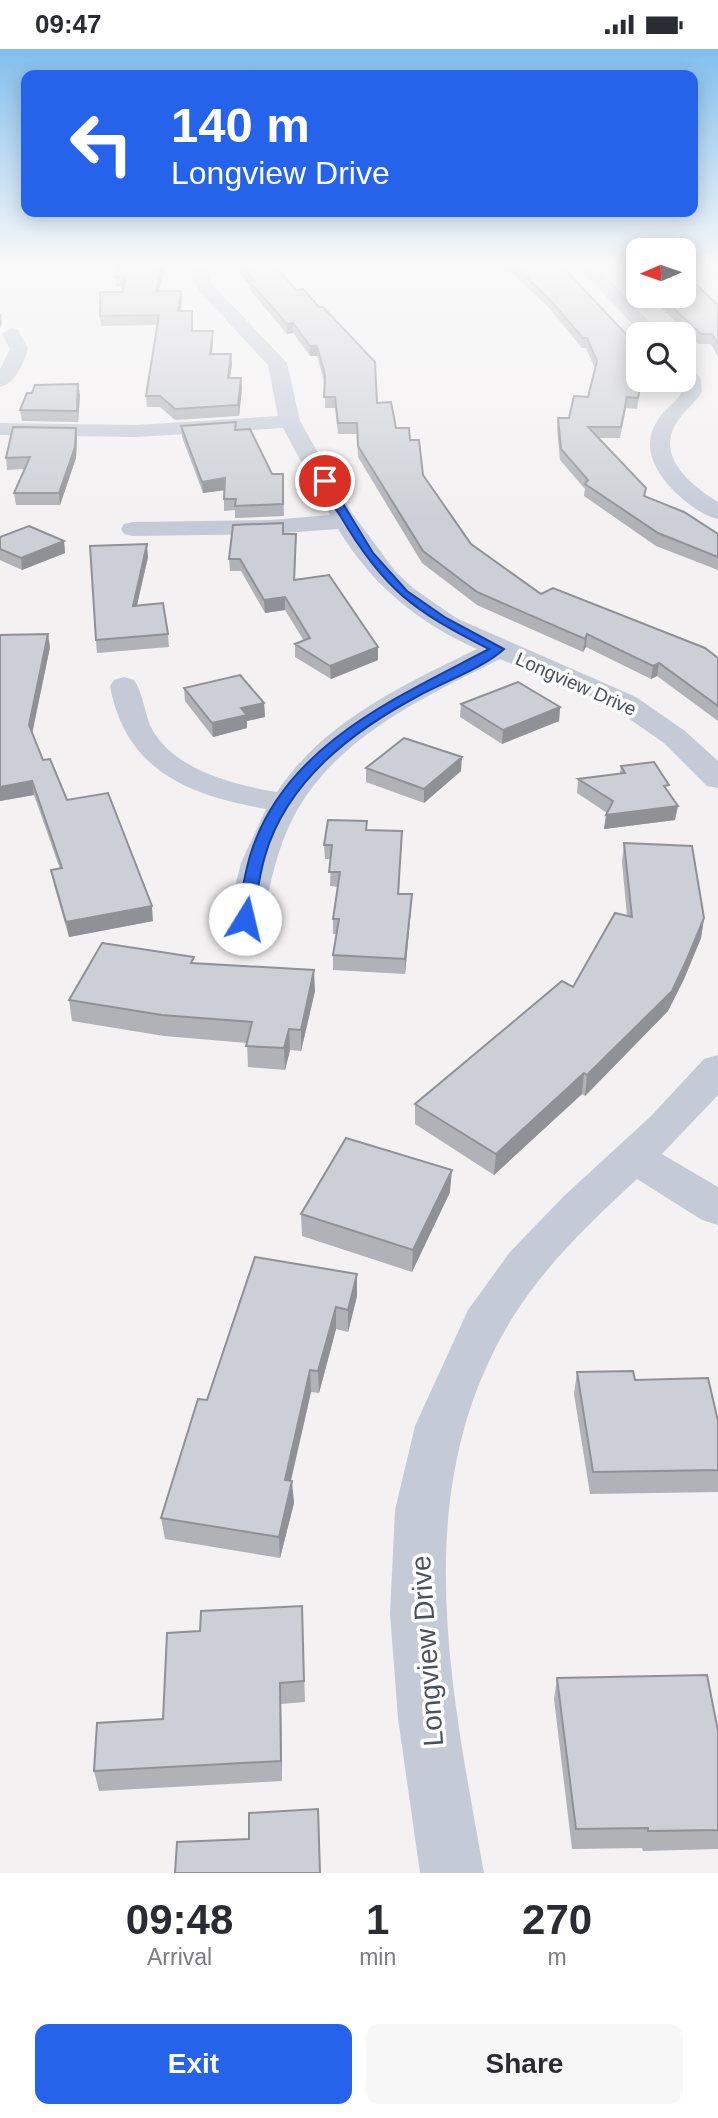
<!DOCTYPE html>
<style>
:root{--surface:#fff;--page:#f7f7f7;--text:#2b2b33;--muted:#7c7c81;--accent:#2563eb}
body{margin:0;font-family:Arial,sans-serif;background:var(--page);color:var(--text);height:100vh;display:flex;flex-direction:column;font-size:26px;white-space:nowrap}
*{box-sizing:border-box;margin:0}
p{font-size:23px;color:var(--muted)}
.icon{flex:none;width:38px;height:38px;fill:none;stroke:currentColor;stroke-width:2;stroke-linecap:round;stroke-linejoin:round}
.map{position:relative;height:1824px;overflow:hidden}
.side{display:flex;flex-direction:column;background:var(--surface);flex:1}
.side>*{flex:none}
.hud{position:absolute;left:21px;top:21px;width:677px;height:147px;border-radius:14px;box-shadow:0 4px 18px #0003;background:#2563eb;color:#fff;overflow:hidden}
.needle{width:46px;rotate:268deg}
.fabs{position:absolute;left:626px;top:189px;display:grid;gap:14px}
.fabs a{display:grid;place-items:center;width:70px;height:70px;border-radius:14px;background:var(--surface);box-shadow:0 4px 18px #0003;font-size:35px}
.pin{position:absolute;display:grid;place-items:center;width:60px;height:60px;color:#fff;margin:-30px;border:4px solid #fff;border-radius:50%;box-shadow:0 2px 7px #0007}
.me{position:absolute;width:77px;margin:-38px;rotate:9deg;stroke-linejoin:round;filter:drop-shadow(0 0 5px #0008)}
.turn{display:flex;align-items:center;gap:24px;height:147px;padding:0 35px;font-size:32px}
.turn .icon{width:91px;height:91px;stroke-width:2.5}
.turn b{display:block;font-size:49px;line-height:60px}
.eta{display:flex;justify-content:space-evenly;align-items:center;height:119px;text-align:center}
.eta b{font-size:42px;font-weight:600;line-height:49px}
.primary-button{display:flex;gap:14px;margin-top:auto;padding:14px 35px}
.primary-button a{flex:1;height:80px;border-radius:14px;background:var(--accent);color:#fff;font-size:28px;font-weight:600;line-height:80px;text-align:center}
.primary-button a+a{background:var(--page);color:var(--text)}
.status{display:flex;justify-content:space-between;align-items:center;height:49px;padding:0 35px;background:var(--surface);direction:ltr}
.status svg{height:19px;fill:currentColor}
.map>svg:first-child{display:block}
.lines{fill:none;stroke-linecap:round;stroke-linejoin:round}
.street{fill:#c4cbd7;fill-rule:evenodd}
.wall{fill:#b0b2b8}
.shaded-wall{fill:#909196}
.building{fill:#cdcfd6;stroke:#909196;stroke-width:2}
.route{fill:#2563eb;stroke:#184099;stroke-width:2}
.labels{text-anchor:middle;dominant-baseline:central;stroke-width:7;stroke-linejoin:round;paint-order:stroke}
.far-street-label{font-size:19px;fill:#475161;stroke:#fff}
.near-street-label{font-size:28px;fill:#475161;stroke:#fff}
</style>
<div class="status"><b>09:47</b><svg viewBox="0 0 49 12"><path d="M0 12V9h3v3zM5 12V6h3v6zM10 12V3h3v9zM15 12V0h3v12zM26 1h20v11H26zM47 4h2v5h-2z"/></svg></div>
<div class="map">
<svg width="718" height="1824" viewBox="0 0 718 1824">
<rect width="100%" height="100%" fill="#f3f1f1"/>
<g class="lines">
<path class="street" d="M190,215H206L212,235L287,314L300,372L352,464L395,522L413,539L456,569L636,648L685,682L718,712V739L707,737L664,694L615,660L580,642L500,610C423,649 336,688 294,767C277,799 270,835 263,870L258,878L245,881L232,878L227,870L241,814L266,760C188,746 126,722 110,637L114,631L124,628L134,631C144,645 144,666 153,682C177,722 235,736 277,743C324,672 403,636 477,600C417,573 372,536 338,480L270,485L133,487L124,485L121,480L124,475L133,473L270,471L330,466L283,379L136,388L0,386V374L136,376L278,367L268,316L200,243L192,230Z
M569,215H588L606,227L661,285H642L594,235Z
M11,279L18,281L28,300C23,315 16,334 0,338V320L10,300L2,285Z
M684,314L691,316L701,331L702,343C694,355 680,366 674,378C658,411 694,438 718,453V470C701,466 685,453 673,441C650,417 640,391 663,364C668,358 678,351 681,344C684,336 684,324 684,314Z
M718,1006V1046L662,1105L718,1138V1176L702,1171L637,1130C592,1172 546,1215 513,1268C406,1440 451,1638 484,1824H420L398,1669L390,1565L395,1461L415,1377L468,1261L510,1203L564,1147L651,1067L704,1010Z"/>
</g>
<path class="wall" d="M119,215H165L159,242L182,251L180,262L193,282L213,292L212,305L232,315L230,329H241L242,339L239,367L175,371L160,358H147L146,347L158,276L101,277L100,267L122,243L123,238H116L115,228Z
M227,215H274V217L396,379L410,391L423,426L471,495L541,545L718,609V672L657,627L651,630L586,598L583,603L477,556L422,514L358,408L357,385H338L335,359H325V336L317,307H310L293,284L287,285L250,241L249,236L239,223L238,217H227Z
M490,215H567L562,217L639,331H642L637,360L626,359L620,389H599L645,447L718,485V521L656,497L584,447L585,440L560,411L557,380L558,369H569L588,348L595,320L586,299H582L549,259L514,226Z
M625,215H639V234Z
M649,247H684L718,256V308L711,295H699Z
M80,346L78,373L22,372L20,361Z
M236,373V381L272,425H283L284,467L235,469V461L224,462V441L203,444L182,388L181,377Z
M77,390L76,409L60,456H16L14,444L24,420L7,421L6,409Z
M284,485H296L295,531L378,611L331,630L295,608V595L304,592L285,561L265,564L241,522H230L229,510Z
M0,488L64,492L65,504L22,521L0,511Z
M148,508L137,556L168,585L169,598L97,604L96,591Z
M50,598L32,684L43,711L67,751L153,872L69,888L54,836L51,821L60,820L34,746L0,752Z
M184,639L264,654L265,668L247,672V679L213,688L185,652Z
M461,655L560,658L559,672L502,695L460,668Z
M621,717L668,743L675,771L604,780L607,764L577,744L578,730L620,724Z
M366,719L461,722L424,754L366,733Z
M367,781L402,782L399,845H412L411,860L405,925L333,921V906L337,885H333V870L338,838L330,837L331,810H325L324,796Z
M624,794L704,869L701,889L684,930L668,962L585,1047L582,1045L494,1126L415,1075V1055L573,938L627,867L622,813Z
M194,914L315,942L301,1002L290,1001L285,1021L248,1018L247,994L164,987L72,972L69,951Z
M450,1143L412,1223L302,1187L301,1165Z
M255,1208L357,1247L348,1283L336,1280L319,1344L311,1343L291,1432L294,1454L280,1509L165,1490L161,1469L207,1351Z
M577,1323L635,1331L718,1372V1443L590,1445L574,1345Z
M302,1557L305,1653L281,1655L282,1732L99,1742L94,1722L163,1670L200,1582Z
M557,1629L718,1682V1800L643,1802L642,1799L572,1800L554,1650Z"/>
<path class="shaded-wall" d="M162,215H165L157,252L156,242Z
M181,242L182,251L179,272L178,262Z
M1,264L2,275L0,279V266Z
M293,274V284L287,285V275Z
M213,282V292L211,315L210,305Z
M310,297H317V307H310Z
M231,305L232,315L228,339V329Z
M241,329L242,339L239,367L238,356Z
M78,335L80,346L78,373L77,362Z
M76,379L77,390L76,409L60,456L59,444Z
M225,429L226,441L203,444L202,433Z
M64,492L65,504L22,521L21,509Z
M147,495L148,508L134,569L133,557Z
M285,548V561L265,564L264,551Z
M48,585L50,598L31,690L29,676Z
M587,585L586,598L583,603L585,590Z
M378,598V611L331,630L330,617Z
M659,614L657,627L651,630L653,617Z
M264,654L265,668L247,672V679L213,688L212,674L241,659Z
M560,658L559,672L502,695L503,681Z
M462,708L461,722L424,754V740Z
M32,732L34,746L0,752V738Z
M678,757L675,771L604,780L606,766Z
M412,845L411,860L405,925V910Z
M152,857L153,872L69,888L66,873Z
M704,869L701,889L684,930L668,962L585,1047L587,1026Z
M314,921L315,942L301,1002V981Z
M289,980L290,1001L285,1021L284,999Z
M584,1024L582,1045L494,1126L496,1105Z
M452,1121L450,1143L412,1223L413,1201Z
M357,1225V1247L348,1283V1261Z
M336,1258V1280L319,1344L318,1322Z
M310,1321L311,1343L286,1452L285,1431Z
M292,1432L294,1454L280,1509L279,1488Z
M280,1634L281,1655L282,1732L281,1712Z"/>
<path class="building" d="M119,215H162L156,242H181L178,262H192V282H213L210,305H231L228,329H241L238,356L175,360L160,347H146L159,266L100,267V243H122L126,228H115Z
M240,215H273L296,241L303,240L319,258H323L375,313L377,354L391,353L396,379H409L410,391H419L423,426L471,495L541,545L553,539L705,599L718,609V657L659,614L653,617L587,585L585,590L477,543L423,502L358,397L357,374H338L335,348H324L325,326L317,297H310L293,274L287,275L249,232H254Z
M512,215H560L639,299V331H641L638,349L627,348L621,378H588L646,439L644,447L684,463L718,485V508L658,484L585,435L588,431L561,400L558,369H569L574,347L588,348L597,312L587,289H583L549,250L515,217Z
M633,215H639V223Z
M684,224L718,256V295L712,285H701L660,247H684Z
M78,335L77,362L20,361L27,344H32L35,336Z
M236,373L235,381L250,380L272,425H283V455L235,457L236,450H224L225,429L202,433L181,377Z
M13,378L76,379L75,398L59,444H14L30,408L6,409Z
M283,474V485H296L294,531L329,526L378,598L330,617L295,595L310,589L285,548L264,551L240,510H229L233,476Z
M29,477L64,492L21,509L0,500V488Z
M147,495L133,557L163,554L168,585L96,591L90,497Z
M48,585L29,676L43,711L50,710L67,751L108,744L152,857L66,873L51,821L62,819L32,732L0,738V586Z
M240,626L264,654L241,659L247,666L212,674L184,639Z
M518,633L560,658L503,681L461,655Z
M404,689L462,708L424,740L366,719Z
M654,713L669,736L664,737L678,757L606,766L613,752L578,730L625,724L621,717Z
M328,771L367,772L366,781L402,782L398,845H412L405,910L333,906L339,870H333L340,823H329L332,796H324Z
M624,794L692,797L704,869L687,910L672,942L587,1026L584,1024L496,1105L415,1055L562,932L573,938L615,864L632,868Z
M102,894L194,908L191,914L314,921L301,981L289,980L284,999L246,997L252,973L162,966L69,951Z
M346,1089L452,1121L413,1201L301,1165Z
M255,1208L357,1225L348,1261L336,1258L318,1322L310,1321L285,1431L292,1432L279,1488L161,1469L198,1350L207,1351Z
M633,1322L635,1331L708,1329L718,1372V1421L593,1423L577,1323Z
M302,1557L304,1632L280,1634L281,1712L94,1722L97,1674L163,1670L167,1584L200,1582L201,1562Z
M707,1626L718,1682V1781L648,1782V1779L576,1780L557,1629Z
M318,1760L320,1824H175L177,1793L249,1790V1764Z"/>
<linearGradient id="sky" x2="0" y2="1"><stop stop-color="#81beed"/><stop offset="0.46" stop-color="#faf9f9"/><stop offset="1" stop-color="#faf9f9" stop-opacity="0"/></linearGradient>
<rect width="718" height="471" fill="url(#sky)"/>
<path class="route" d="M321,430H328L373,504L407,542L446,569L504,600C485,618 444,633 420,646C354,681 287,731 265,807C259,827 257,849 252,870L245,874L237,870C241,849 244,827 250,807C283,697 396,649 489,600C414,562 384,541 341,468C334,457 321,441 321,430Z"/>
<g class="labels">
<g class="far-street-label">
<text transform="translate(576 635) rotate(24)">Longview Drive</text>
</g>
<g class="near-street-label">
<text transform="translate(427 1602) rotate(-94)">Longview Drive</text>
</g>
</g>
</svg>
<div class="fabs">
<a><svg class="needle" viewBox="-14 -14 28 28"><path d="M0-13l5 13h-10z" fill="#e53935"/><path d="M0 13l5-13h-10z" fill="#7c7c81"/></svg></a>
<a><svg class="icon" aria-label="search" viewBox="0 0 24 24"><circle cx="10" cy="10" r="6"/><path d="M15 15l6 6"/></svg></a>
</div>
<div class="pin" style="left:325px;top:432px;background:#d93025"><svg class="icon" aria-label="arrive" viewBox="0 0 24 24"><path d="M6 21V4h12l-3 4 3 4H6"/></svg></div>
<svg class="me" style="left:245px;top:870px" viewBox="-20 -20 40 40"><circle r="19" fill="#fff"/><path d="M0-13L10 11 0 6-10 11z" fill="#2563eb"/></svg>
<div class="hud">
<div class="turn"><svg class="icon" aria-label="left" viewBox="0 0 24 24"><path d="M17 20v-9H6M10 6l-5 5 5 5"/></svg><div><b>140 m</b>Longview Drive</div></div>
</div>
</div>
<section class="side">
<div class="eta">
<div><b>09:48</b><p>Arrival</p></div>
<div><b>1</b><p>min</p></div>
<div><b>270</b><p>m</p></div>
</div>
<div class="primary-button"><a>Exit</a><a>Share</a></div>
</section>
